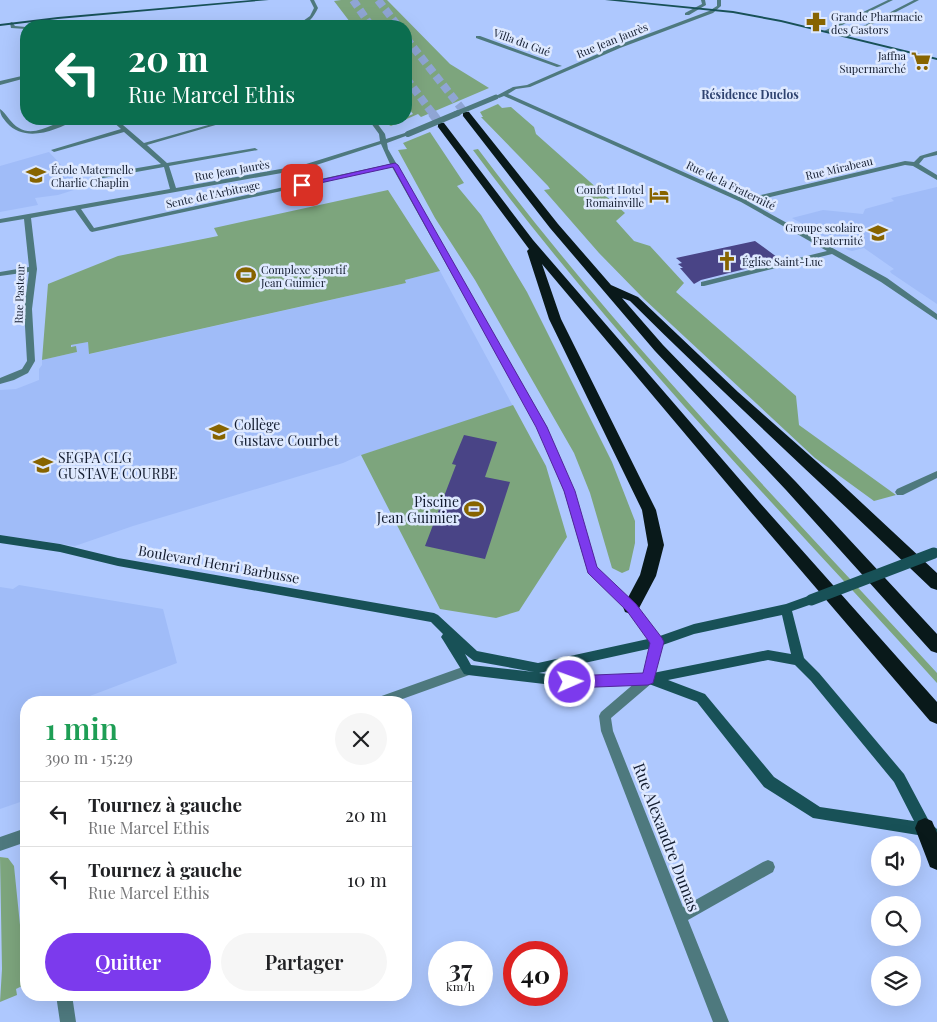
<!DOCTYPE html>
<html lang="fr">
<meta charset="utf-8">
<style>
:root{--surface:#fff;--page:#f6f6f6;--text:#202124;--muted:#757577;--line:#e0e0e0;--accent:#7c3aed}
body{margin:0;font-family:"Playfair Display",serif;background:var(--page);color:var(--text);height:100vh;display:flex;flex-direction:column;font-size:19px;white-space:nowrap}
*{box-sizing:border-box;margin:0}
p{font-size:16px;color:var(--muted)}
.icon{flex:none;width:28px;height:28px;fill:none;stroke:currentColor;stroke-width:2;stroke-linecap:round;stroke-linejoin:round}
.map{position:relative;flex:1;overflow:hidden}
.details{position:absolute;left:20px;top:696px;width:392px;height:305px;display:flex;flex-direction:column;background:var(--surface);border-radius:20px;box-shadow:0 5px 20px #0002}
.details>*{flex:none}
.banner{position:absolute;left:20px;top:20px;width:392px;height:105px;border-radius:20px;box-shadow:0 5px 20px #0002;background:#0b6e4f;color:#fff;overflow:hidden}
.tools{position:absolute;left:871px;top:836px;display:grid;gap:10px}
.tools a{display:grid;place-items:center;width:50px;height:50px;border-radius:50%;background:var(--surface);box-shadow:0 5px 20px #0002;font-size:25px}
.speed{position:absolute;left:428px;top:941px;display:flex;gap:10px;font-size:25px;font-weight:700;text-align:center}
.speed>*{display:grid;place-content:center;width:65px;height:65px;border-radius:50%;background:var(--surface);box-shadow:0 5px 20px #0002;line-height:1}
.speed small{font-size:12px;font-weight:400}
.speed .limit{border:8px solid #d22;background:#fff;color:#111}
.pin{position:absolute;display:grid;place-items:center;width:42px;height:42px;color:#fff;margin:-21px;border-radius:10px;box-shadow:0 2px 8px #0006}
.me{position:absolute;width:55px;margin:-28px;rotate:88deg;stroke-linejoin:round;filter:drop-shadow(0 0 4px #0008)}
.turn{display:flex;align-items:center;gap:18px;height:105px;padding:0 25px;font-size:22px}
.turn .icon{width:65px;height:65px;stroke-width:2.5}
.turn b{display:block;font-size:35px;line-height:42px}
.round{display:grid;place-items:center;flex:none;width:52px;height:52px;border-radius:26px;background:var(--page)}
.headline{display:flex;align-items:center;justify-content:space-between;height:85px;padding:0 25px}
h1{font-size:30px;font-weight:600;line-height:38px;color:#1e9e55}
.primary-button{display:flex;gap:10px;margin-top:auto;padding:10px 25px}
.primary-button a{flex:1;height:58px;border-radius:30px;background:var(--accent);color:#fff;font-size:20px;font-weight:600;line-height:58px;text-align:center}
.primary-button a+a{background:var(--page);color:var(--text)}
ul{padding:0;list-style:none}
li{display:flex;align-items:center;gap:15px;height:65px;padding:0 25px;border-top:1px solid var(--line)}
li div{flex:1}
li b{display:block;font-size:19px}
li em{font-style:normal}
.map>svg:first-child{display:block}
.built{fill:#a0bcf8}
.green{fill:#7da57d}
.building{fill:#494486}
.lines{fill:none;stroke-linecap:round;stroke-linejoin:round}
.highway-tunnel-far1{stroke:#8fa5d4;stroke-width:8;stroke-dasharray:8 4;stroke-linecap:butt}
.highway-tunnel{stroke:#8fa5d4;stroke-width:9;stroke-dasharray:9 5;stroke-linecap:butt}
.street{fill:#4e797e;fill-rule:evenodd}
.secondary{fill:#185157;fill-rule:evenodd}
.highway{fill:#09191a;fill-rule:evenodd}
.street-bridge-far1{stroke:#4e797e;stroke-width:5}
.street-bridge{stroke:#4e797e;stroke-width:6}
.secondary-bridge{stroke:#185157;stroke-width:11}
.route{fill:#7c3aed;stroke:#51269a}
.labels{text-anchor:middle;dominant-baseline:central;stroke-width:5;stroke-linejoin:round;paint-order:stroke}
.far-poi-label{font-size:11px;fill:#121b2e;stroke:#dee9ff;text-anchor:start}
.far-street-label{font-size:11px;fill:#121b2e;stroke:#dee9ff}
.far-neighbourhood-label{font-size:12px;font-weight:bold;fill:#2f4370;stroke:#dee9ff}
.poi-label{font-size:14px;fill:#121b2e;stroke:#dee9ff;text-anchor:start}
.street-label{font-size:14px;fill:#121b2e;stroke:#dee9ff}
.near-street-label{font-size:16px;fill:#121b2e;stroke:#dee9ff}
</style>
<div class="map">
<svg width="937" height="1022" viewBox="0 0 937 1022">
<rect width="100%" height="100%" fill="#aec8fe"/>
<path class="built" d="M49,152L80,185L75,187L77,189L58,195L35,198L38,205L0,212V166Z
M937,187V304L891,273L890,271L894,269L864,248L852,251L848,250L792,218L823,210L863,214L865,209L894,201L891,198Z
M440,271L514,408L361,455L343,463L133,526L75,546L0,535V390L16,389L39,380V369L42,365V360L77,352L71,345L88,342L90,354L406,283L405,280Z
M19,585L163,609L177,663L74,702H26V800L0,809V587L13,589Z"/>
<path class="green" d="M341,0H387L450,64L489,88L421,117L418,114L391,126L389,125L413,114L406,105V26H351L350,22L334,1Z
M498,104L502,108L511,107L534,127L536,134L625,213L616,221L634,241L650,246L684,283L676,292L796,396L799,425L896,495L874,501L815,458L644,299L599,253L544,190L550,189L548,186L481,117H483L480,112Z
M430,132L464,183L457,186L481,215L527,292L612,462L635,521V543L629,570L622,573L612,568L590,493L574,453L475,280L435,218L398,150L407,149L403,143Z
M478,149C617,335 780,502 937,673V683C779,508 613,339 473,150Z
M388,190L440,271L405,280L406,283L89,354L88,342L71,345V347L76,346L77,352L42,360L48,284L118,256L218,236L214,228Z
M513,405L546,466L567,537L519,611L496,618L440,609L361,455Z
M0,857L8,858L14,866L26,984L16,989L17,995L0,1002L2,969Z"/>
<path class="building" d="M755,241L781,260L701,280L694,284L680,268H683L678,264L682,263L676,258Z
M464,435L497,442L485,477L510,482L485,559L425,546L456,465L452,464Z"/>
<g class="lines">
<path class="highway-tunnel-far1" d="M353,0L371,26
M378,0L398,26
M406,38L466,114
M406,78L433,114"/>
<path class="highway-tunnel" d="M432,113L441,125"/>
<path class="street" d="M310,0H314L318,8C314,17 307,26 296,26L310,16L314,8Z
M701,0H705L706,5L689,15H685V13L702,4Z
M717,0H721V6L713,13L620,48L530,87L516,89L508,94L744,199L905,161L914,162L920,156L937,151V155L924,158L919,164L937,175V180L913,166L905,165L749,202L887,278L937,314V320L881,282L832,254L704,286H701V282L827,251L741,202L504,96L499,98L496,96L513,87L527,85L616,46L709,11L717,6Z
M888,0H893L828,32L824,31Z
M914,0H919L848,37L844,36Z
M12,22L15,26L26,27V29L11,28L10,23Z
M476,36H480L562,66L557,67L476,38Z
M26,75V78L0,85V81Z
M0,109C7,114 11,124 19,128C37,139 58,118 76,119C56,131 25,143 7,123C3,118 0,115 0,109Z
M110,119H116L144,143L219,122V124L147,145L167,163L255,148L258,150L169,166L176,188L303,165L380,141L379,134L368,119H374L385,134L386,139L408,132L411,134L387,143L388,149L547,427L574,491L597,568L635,604L663,642L652,683L611,718L613,731L683,907L763,862L768,860L773,862L775,867L773,872L688,920L729,1022H713L601,731L599,716L601,712L643,676L651,643L627,610L588,573L564,491L537,427L392,167L92,232L90,231L75,210L31,218L37,269L32,309L35,361L28,373L14,380L0,384V378L22,369L27,361L24,309L29,272L0,276V272L29,267L24,219L0,223V219L170,189L164,167L92,180V178L108,173L161,164L124,132L54,152L51,150L121,129ZM381,144L390,164L94,228L81,209L304,169Z
M937,471V478L903,495H897L895,492L897,489Z
M468,665L472,666L474,670L472,674L394,702H374L376,698Z
M26,828V842L0,851V837Z
M56,995H72L76,1022H60Z"/>
<path class="secondary" d="M252,0H269L58,19L0,26V24L58,17Z
M605,0H621L733,11L781,20L937,58V60L781,22L733,13Z
M0,535L60,544L118,558L434,613L438,615L477,651L538,663L657,637L694,624L786,604L811,595L815,597L816,600L815,603L792,611L804,658L819,673L904,774L930,823L937,829V845L924,836L813,818L764,787L697,702L649,684L570,687L468,675L464,674L443,640L441,637L443,634L431,622L118,566L60,552L0,543ZM782,615L791,654L768,650L648,674L570,677L539,673L657,647L694,634ZM465,654L474,661L534,672L471,665ZM768,660L795,665L811,681L894,782L914,821L820,807L774,777L705,694L668,680Z"/>
<path class="highway" d="M463,112H469L558,224L611,285L638,297L738,392L834,477L937,573V590L931,588C831,492 729,399 630,301L622,298L663,345L796,482L937,634V653L931,651L786,490L655,351L550,228L463,116Z
M438,123H444L533,240L760,503L937,702V724L930,721L750,511L542,264L561,319L656,510L664,545L656,576L637,612L631,614L625,612L623,607L640,575L648,545L642,510L549,319L527,251L529,249L438,127Z
M925,818L932,821L937,833V870L930,867L915,828L918,821Z"/>
<path class="street-bridge-far1" d="M455,114L496,97"/>
<path class="street-bridge" d="M408,134L458,113"/>
<path class="secondary-bridge" d="M811,600L934,553"/>
</g>
<path class="route" d="M395,163L398,165L547,427L575,491L597,567L636,604L662,638L664,642L653,683L648,685L570,688L565,686L563,682L565,677L570,676L643,673L650,643L627,611L588,573L564,491L536,427L393,167L302,187L298,185Z"/>
<defs>
<symbol id="pharmacy-bare" viewBox="-9 -9 18 18"><path d="M-2-6h4v4h4v4h-4v4h-4v-4h-4v-4h4Z" fill="#876400" stroke="#dee9ff" stroke-width="2.5" paint-order="stroke"/></symbol>
<symbol id="supermarket-bare" viewBox="-9 -9 18 18"><path d="M-6-5.5h2.5l.6 2H6L4.5 2H-2.5L-4.4-4H-6ZM-1.5 3.2a1.3 1.3 0 1 0 .1 0ZM3 3.2a1.3 1.3 0 1 0 .1 0Z" fill="#876400" stroke="#dee9ff" stroke-width="2.5" paint-order="stroke"/></symbol>
<symbol id="school-bare" viewBox="-9 -9 18 18"><path d="M0-5L7-2L0 1L-7-2ZM-4 1L0 2.5L4 1V4Q0 6-4 4Z" fill="#876400" stroke="#dee9ff" stroke-width="2.5" paint-order="stroke"/></symbol>
<symbol id="hotel-bare" viewBox="-9 -9 18 18"><path d="M-6-4.5h1.5V1H6V5H4.5V3h-9V5H-6ZM-4 0a1.8 1.8 0 1 1 3.6 0ZM.5 0V-2.5h3Q6-2.5 6 0Z" fill="#876400" stroke="#dee9ff" stroke-width="2.5" paint-order="stroke"/></symbol>
<symbol id="church-bare" viewBox="-9 -9 18 18"><path d="M-1.2-6h2.4v3.5h3.3v2.4h-3.3V6h-2.4V-.1h-3.3v-2.4h3.3Z" fill="#876400" stroke="#dee9ff" stroke-width="2.5" paint-order="stroke"/></symbol>
<symbol id="stadium-bare" viewBox="-9 -9 18 18"><path d="M0-5a6.5 5 0 1 0 0 10a6.5 5 0 1 0 0-10ZM-3.5-1.8h7v3.6h-7Z" fill="#876400" stroke="#dee9ff" stroke-width="2.5" paint-order="stroke"/></symbol>
</defs>
<g fill-rule="evenodd">
<use href="#pharmacy-bare" x="802" y="8" width="28" height="28"/>
<use href="#supermarket-bare" x="907" y="47" width="28" height="28"/>
<use href="#school-bare" x="22" y="161" width="28" height="28"/>
<use href="#hotel-bare" x="645" y="181" width="28" height="28"/>
<use href="#school-bare" x="864" y="219" width="28" height="28"/>
<use href="#church-bare" x="713" y="247" width="28" height="28"/>
<use href="#stadium-bare" x="232" y="261" width="28" height="28"/>
<use href="#school-bare" x="205" y="418" width="28" height="28"/>
<use href="#school-bare" x="29" y="451" width="28" height="28"/>
<use href="#stadium-bare" x="460" y="495" width="28" height="28"/>
</g>
<g class="labels">
<g class="far-poi-label">
<text x="831" y="16">Grande Pharmacie<tspan x="831" dy="13">des Castors</tspan></text>
<text x="906" y="55" text-anchor="end">Jaffna<tspan x="906" dy="13">Supermarché</tspan></text>
<text x="51" y="169">École Maternelle<tspan x="51" dy="13">Charlie Chaplin</tspan></text>
<text x="644" y="189" text-anchor="end">Confort Hotel<tspan x="644" dy="13">Romainville</tspan></text>
<text x="863" y="227" text-anchor="end">Groupe scolaire<tspan x="863" dy="13">Fraternité</tspan></text>
<text x="742" y="261">Église Saint-Luc</text>
<text x="261" y="269">Complexe sportif<tspan x="261" dy="13">Jean Guimier</tspan></text>
</g>
<g class="far-street-label">
<text transform="translate(612 40) rotate(-22)">Rue Jean Jaurès</text>
<text transform="translate(522 42) rotate(20)">Villa du Gué</text>
<text transform="translate(839 168) rotate(-13)">Rue Mirabeau</text>
<text transform="translate(232 170) rotate(-10)">Rue Jean Jaurès</text>
<text transform="translate(731 185) rotate(26)">Rue de la Fraternité</text>
<text transform="translate(213 194) rotate(-12)">Sente de l'Arbitrage</text>
<text transform="translate(19 294) rotate(-88)">Rue Pasteur</text>
</g>
<g class="far-neighbourhood-label">
<text x="750" y="94">Résidence Duclos</text>
</g>
<g class="poi-label">
<text x="234" y="424">Collège<tspan x="234" dy="16">Gustave Courbet</tspan></text>
<text x="58" y="457">SEGPA CLG<tspan x="58" dy="16">GUSTAVE COURBE</tspan></text>
<text x="459" y="501" text-anchor="end">Piscine<tspan x="459" dy="16">Jean Guimier</tspan></text>
</g>
<g class="street-label">
<text transform="translate(219 564) rotate(10)">Boulevard Henri Barbusse</text>
</g>
<g class="near-street-label">
<text transform="translate(667 837) rotate(69)">Rue Alexandre Dumas</text>
</g>
</g>
</svg>
<div class="tools">
<a><svg class="icon" aria-label="sound" viewBox="0 0 24 24"><path d="M4 9h4l5-4v14l-5-4H4zM17 9q2 3 0 6"/></svg></a>
<a><svg class="icon" aria-label="search" viewBox="0 0 24 24"><circle cx="10" cy="10" r="6"/><path d="M15 15l6 6"/></svg></a>
<a><svg class="icon" aria-label="layers" viewBox="0 0 24 24"><path d="M12 4l9 5-9 5-9-5zM3 14l9 5 9-5"/></svg></a>
</div>
<div class="speed"><div>37<small>km/h</small></div><div class="limit">40</div></div>
<div class="pin" style="left:302px;top:185px;background:#d93025"><svg class="icon" aria-label="arrive" viewBox="0 0 24 24"><path d="M6 21V4h12l-3 4 3 4H6"/></svg></div>
<svg class="me" style="left:570px;top:682px" viewBox="-20 -20 40 40"><circle r="17" fill="#7c3aed" stroke="#fff" stroke-width="3"/><path d="M0-11L8 9 0 5-8 9z" fill="#fff"/></svg>
<div class="banner">
<div class="turn"><svg class="icon" aria-label="left" viewBox="0 0 24 24"><path d="M17 20v-9H6M10 6l-5 5 5 5"/></svg><div><b>20 m</b>Rue Marcel Ethis</div></div>
</div>
<section class="details">
<div class="headline"><div><h1>1 min</h1><p>390 m · 15:29</p></div><a class="round"><svg class="icon" aria-label="close" viewBox="0 0 24 24"><path d="M6 6l12 12M18 6L6 18"/></svg></a></div>
<ul>
<li><svg class="icon" aria-label="left" viewBox="0 0 24 24"><path d="M17 20v-9H6M10 6l-5 5 5 5"/></svg><div><b>Tournez à gauche</b><p>Rue Marcel Ethis</p></div><em>20 m</em></li>
<li><svg class="icon" aria-label="left" viewBox="0 0 24 24"><path d="M17 20v-9H6M10 6l-5 5 5 5"/></svg><div><b>Tournez à gauche</b><p>Rue Marcel Ethis</p></div><em>10 m</em></li>
</ul>
<div class="primary-button"><a>Quitter</a><a>Partager</a></div>
</section>
</div>
